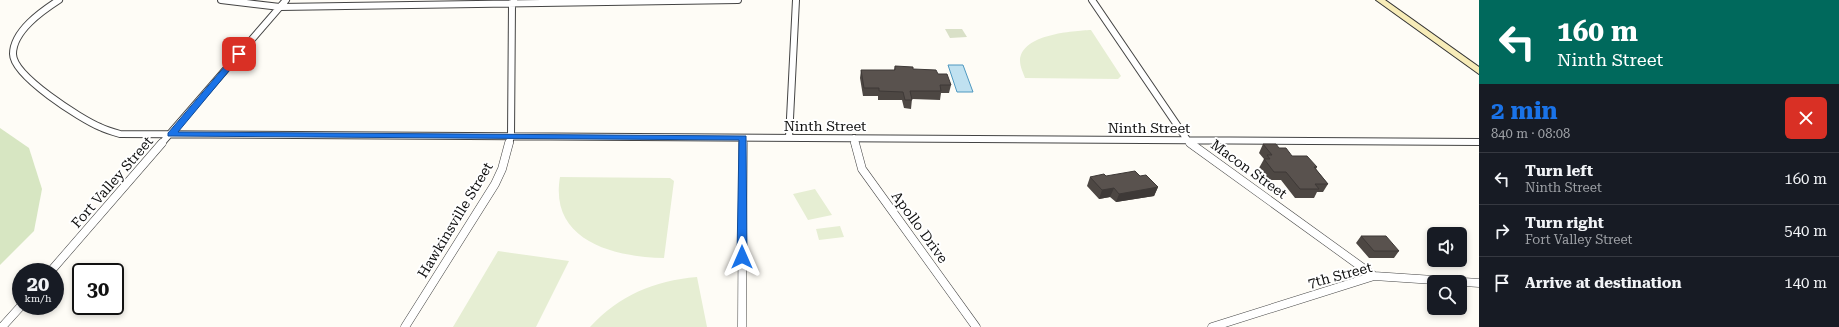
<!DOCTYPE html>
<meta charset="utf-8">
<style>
:root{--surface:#171b24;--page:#242831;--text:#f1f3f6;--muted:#9ea1a6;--line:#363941;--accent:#1a73e8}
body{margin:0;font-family:"Roboto Serif",serif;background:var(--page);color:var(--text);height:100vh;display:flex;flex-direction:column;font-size:15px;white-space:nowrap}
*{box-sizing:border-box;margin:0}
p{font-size:13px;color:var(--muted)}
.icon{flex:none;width:22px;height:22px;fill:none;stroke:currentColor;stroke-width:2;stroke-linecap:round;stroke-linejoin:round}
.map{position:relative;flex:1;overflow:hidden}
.side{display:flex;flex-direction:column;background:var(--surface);width:360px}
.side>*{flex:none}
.banner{background:#00695c;color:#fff;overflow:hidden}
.controls{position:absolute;left:1427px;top:227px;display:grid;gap:8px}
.controls a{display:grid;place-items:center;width:40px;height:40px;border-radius:6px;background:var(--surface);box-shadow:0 2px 6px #0003;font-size:20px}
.speed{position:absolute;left:12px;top:263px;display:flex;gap:8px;font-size:20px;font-weight:700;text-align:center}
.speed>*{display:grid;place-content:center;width:52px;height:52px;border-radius:50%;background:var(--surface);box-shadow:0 2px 6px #0003;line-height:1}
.speed small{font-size:10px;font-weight:400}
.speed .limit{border:2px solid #111;border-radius:6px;background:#fff;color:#111}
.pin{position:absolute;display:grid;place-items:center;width:34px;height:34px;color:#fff;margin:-17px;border-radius:8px;box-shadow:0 2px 6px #0006}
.me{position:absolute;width:44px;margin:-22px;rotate:0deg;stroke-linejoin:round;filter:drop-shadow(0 0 3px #0008)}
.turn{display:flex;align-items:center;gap:14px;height:84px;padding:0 12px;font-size:18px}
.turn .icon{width:52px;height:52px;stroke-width:2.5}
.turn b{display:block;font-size:28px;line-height:34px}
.round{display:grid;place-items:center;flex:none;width:42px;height:42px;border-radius:6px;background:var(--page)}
.head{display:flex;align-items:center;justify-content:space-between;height:68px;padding:0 12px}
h1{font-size:24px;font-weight:700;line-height:30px;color:var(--accent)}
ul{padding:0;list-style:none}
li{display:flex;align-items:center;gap:12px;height:52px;padding:0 12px;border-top:1px solid var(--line)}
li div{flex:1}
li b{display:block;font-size:15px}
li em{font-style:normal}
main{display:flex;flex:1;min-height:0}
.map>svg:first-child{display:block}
.green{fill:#d7e6c2}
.cemetery{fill:#d9e0c7}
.pitch{fill:#e6eed3}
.water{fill:#c0e1f0;stroke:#4e98c0}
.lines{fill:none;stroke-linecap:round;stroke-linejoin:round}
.street-far1-casing{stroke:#444;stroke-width:8}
.street-casing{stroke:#444;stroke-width:9}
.secondary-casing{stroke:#333;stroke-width:2}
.street-far1{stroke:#fff;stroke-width:6}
.street{stroke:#fff;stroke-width:8}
.secondary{fill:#f7ecb8;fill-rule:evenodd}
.wall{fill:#4d4743}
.shaded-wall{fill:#3e3937}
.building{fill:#59524e;stroke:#3e3937}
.route{fill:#1a73e8;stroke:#114b97}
.labels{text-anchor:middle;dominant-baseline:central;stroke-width:4;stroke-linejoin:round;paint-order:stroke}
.street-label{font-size:14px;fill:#111;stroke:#fff}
</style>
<main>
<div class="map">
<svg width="1479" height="327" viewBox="0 0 1479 327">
<rect width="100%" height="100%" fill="#fefcf6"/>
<path class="green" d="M0,128L29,148L42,189L34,231L0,265Z"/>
<path class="cemetery" d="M945,29H962L967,37L950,38Z"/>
<path class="pitch" d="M1091,30L1121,76L1118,79L1025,78C1023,72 1020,67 1020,60C1022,34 1073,31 1091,30Z
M560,177L670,178L674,181L664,258C614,257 549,241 560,177Z
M815,189L832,215L808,220L793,194Z
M840,226L844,237L819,240L816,229Z
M498,251L569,261L536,327H453Z
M697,277L707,327H590C620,295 653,281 697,277Z"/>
<path class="water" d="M948,65H963L973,92H957Z"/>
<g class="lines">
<defs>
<path id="street-far1" d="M59,0C42,11 13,31 13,54C13,76 81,119 100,127C106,130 113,132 120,134L1479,142
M221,0L280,7L738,0
M1092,0L1188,141L1192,144
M789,138L796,0
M854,138L855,144
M161,144L286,0
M509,144L511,136L512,4L514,0
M743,144V138"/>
<path id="street" d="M855,143L862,169L976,327
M1190,143L1374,276
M50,272L162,143
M2,327L21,306
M405,327L495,184L502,169L509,143
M742,327L743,143
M1212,327L1374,276L1479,283"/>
<path id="secondary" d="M1376,0H1385L1479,67V74Z"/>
</defs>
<use href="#street-far1" class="street-far1-casing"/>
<use href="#street" class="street-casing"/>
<use href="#secondary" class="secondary-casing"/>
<use href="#street-far1" class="street-far1"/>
<use href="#street" class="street"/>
<use href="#secondary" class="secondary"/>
</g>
<path class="wall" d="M895,66L913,69L938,74L951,85L949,93H941L940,100L912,99L911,109L904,108L902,100H878V96H863L860,78L861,70H894Z
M1263,144L1279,148L1292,156L1317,167L1316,169L1328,184L1323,192H1317L1314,198H1295L1281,180H1269L1259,168L1264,159L1259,153Z
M1106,176H1140L1158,187L1154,196L1116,202L1110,197L1099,199L1087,186L1090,177Z
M1361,236L1399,251L1394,258H1369L1356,243Z"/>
<path class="shaded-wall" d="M1158,187L1154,196L1116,202L1119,194Z
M1114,188L1110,197L1099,199L1102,190Z"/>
<path class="building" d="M895,66L913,67V69L936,70L938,74H947L951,85H940L941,91H910L912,100H905L903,92L879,91V88H864L861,70H895Z
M1263,144H1276L1279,148H1286L1292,156H1307L1317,167H1314L1328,184H1315L1319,189H1300L1286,172H1274L1264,159H1270L1267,155H1272Z
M1135,171L1140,176L1146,175L1158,187L1119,194L1114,188L1102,190L1090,177L1104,174L1106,176Z
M1361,236H1386L1399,251H1374Z"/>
<path class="route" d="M237,52H242L243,54L178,132L746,136L747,257L742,261L737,257L739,140L168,136V133Z"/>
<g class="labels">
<g class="street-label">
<text x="825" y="126">Ninth Street</text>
<text x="1149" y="128">Ninth Street</text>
<text transform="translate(1249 169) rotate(36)">Macon Street</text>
<text transform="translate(112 182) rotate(-49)">Fort Valley Street</text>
<text transform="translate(455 220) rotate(-59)">Hawkinsville Street</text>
<text transform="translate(920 227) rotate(54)">Apollo Drive</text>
<text transform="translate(1340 275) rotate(-15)">7th Street</text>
</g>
</g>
</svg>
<div class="controls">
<a><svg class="icon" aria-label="sound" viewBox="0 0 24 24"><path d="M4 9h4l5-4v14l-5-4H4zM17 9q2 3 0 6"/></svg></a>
<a><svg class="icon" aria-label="search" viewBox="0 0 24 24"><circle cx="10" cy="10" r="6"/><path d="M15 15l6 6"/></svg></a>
</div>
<div class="speed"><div>20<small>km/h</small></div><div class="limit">30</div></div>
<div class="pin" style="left:239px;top:54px;background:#d93025"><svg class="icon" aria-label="arrive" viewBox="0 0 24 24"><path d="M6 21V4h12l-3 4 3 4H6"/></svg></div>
<svg class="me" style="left:742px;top:257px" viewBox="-20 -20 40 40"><path d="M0-17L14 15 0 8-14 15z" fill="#1a73e8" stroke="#fff" stroke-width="4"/></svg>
</div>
<section class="side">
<div class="banner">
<div class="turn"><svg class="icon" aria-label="left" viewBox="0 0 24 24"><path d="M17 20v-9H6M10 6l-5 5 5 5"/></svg><div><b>160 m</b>Ninth Street</div></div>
</div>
<div class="head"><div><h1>2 min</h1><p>840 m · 08:08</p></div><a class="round" style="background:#d93025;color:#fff"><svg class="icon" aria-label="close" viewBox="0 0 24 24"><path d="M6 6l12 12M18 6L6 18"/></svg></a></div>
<ul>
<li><svg class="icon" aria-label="left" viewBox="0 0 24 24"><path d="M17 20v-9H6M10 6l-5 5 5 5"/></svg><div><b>Turn left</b><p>Ninth Street</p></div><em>160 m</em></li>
<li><svg class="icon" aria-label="right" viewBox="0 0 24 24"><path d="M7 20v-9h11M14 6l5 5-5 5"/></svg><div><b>Turn right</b><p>Fort Valley Street</p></div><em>540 m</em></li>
<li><svg class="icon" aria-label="arrive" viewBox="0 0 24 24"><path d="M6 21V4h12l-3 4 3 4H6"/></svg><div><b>Arrive at destination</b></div><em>140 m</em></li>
</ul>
</section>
</main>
